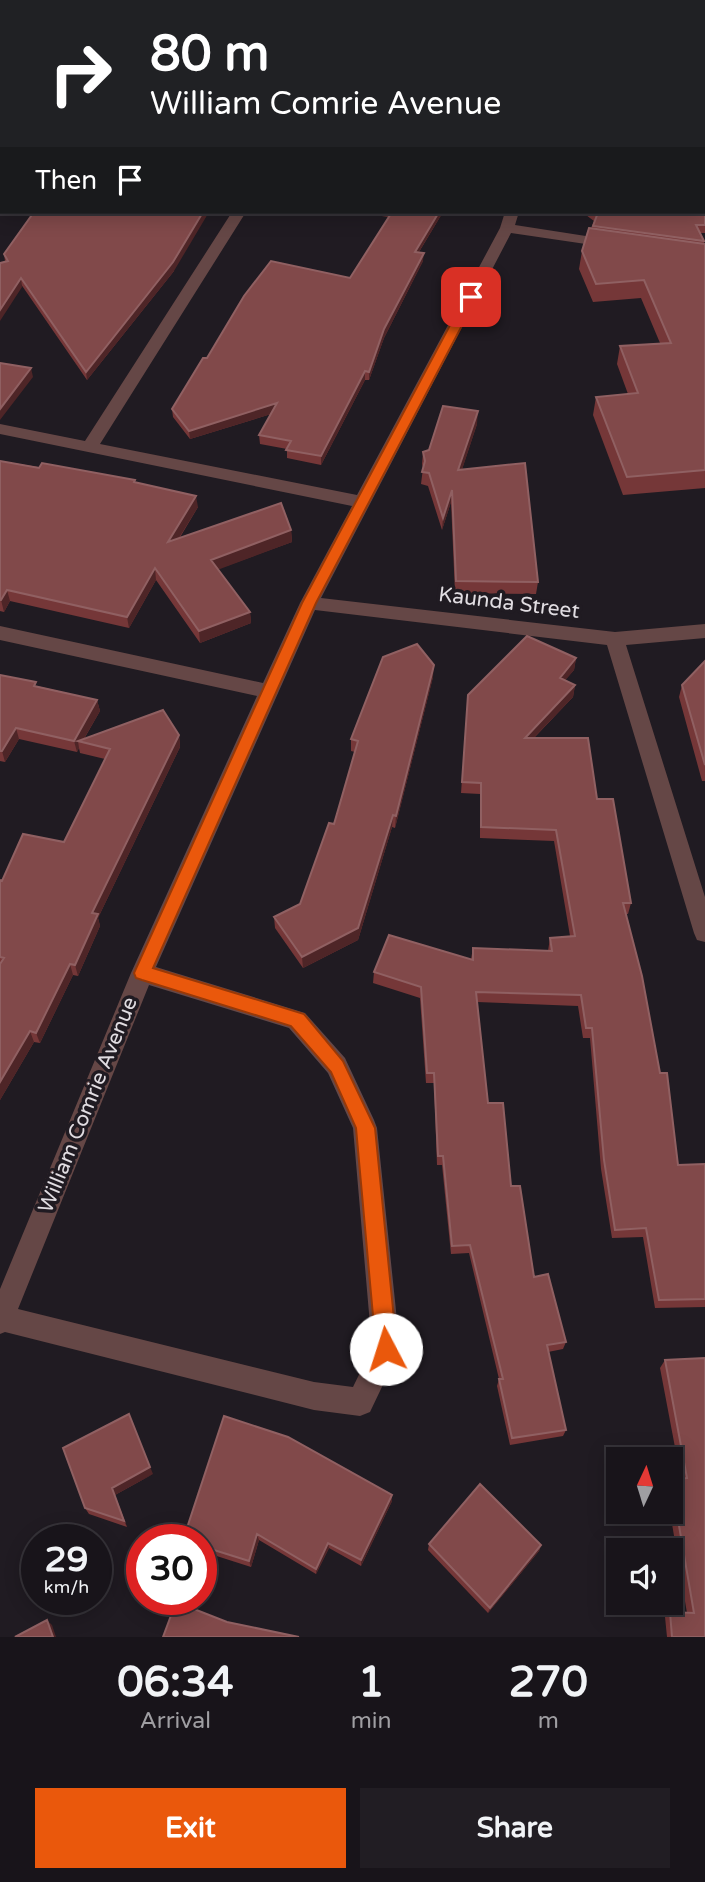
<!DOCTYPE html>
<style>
:root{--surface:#18141a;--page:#211d23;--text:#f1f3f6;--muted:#9f9ea2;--line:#363339;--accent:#ea580c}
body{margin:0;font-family:"Varela Round",sans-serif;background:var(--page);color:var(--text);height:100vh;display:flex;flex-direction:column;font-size:26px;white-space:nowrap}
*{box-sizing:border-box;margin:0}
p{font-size:23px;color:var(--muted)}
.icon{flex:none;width:38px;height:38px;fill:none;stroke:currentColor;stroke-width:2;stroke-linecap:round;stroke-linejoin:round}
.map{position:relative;height:1637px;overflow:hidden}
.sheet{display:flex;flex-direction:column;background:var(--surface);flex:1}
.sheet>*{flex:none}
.hud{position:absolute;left:0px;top:0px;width:705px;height:214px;box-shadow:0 4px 18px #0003,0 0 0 2px var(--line);background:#202124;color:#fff;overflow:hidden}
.needle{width:46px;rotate:4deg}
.fabs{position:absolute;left:606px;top:1447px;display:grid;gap:14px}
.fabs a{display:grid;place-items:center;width:77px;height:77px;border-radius:0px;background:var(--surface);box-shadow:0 4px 18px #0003,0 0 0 2px var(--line);font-size:35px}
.speed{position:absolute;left:21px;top:1524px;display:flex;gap:14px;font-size:35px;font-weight:700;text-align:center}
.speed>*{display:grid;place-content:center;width:91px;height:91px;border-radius:50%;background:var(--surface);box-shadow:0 4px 18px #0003,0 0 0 2px var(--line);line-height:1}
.speed small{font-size:18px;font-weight:400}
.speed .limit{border:10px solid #d22;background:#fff;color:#111}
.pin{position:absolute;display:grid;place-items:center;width:60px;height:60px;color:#fff;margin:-30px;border-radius:14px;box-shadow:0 4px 10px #0006}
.me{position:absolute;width:77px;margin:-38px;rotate:355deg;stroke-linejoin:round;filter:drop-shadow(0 0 5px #0008)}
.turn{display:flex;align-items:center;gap:24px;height:147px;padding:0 35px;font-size:32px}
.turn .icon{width:91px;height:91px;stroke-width:2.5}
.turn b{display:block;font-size:49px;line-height:60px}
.then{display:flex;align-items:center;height:66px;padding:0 35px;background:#0003;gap:14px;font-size:26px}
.eta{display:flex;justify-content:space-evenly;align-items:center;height:119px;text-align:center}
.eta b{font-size:42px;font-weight:700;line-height:49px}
.button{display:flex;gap:14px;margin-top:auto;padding:14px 35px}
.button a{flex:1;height:80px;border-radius:0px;background:var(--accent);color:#fff;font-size:28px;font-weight:700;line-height:80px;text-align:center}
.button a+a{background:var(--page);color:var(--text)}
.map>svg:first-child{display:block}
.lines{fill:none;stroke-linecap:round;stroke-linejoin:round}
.minor{fill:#654746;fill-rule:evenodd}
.wall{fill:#753738}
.shaded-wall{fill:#4e2527}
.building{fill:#81494a;stroke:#906062;stroke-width:2}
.route{fill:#ea580c;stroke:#983908;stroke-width:2}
.labels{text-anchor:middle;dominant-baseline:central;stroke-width:7;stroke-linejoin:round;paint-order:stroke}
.street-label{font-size:21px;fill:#e1dde2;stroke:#201b22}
</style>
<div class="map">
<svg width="705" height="1637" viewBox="0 0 705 1637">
<rect width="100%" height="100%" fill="#201b22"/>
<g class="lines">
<path class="minor" d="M371,0H383L370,2Z
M588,0H600L587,2Z
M0,95H2V103H0Z
M232,212H246L100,444L357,495L500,228L505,212H519L515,225L618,241L620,244L613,248L511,233L321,598L615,632L705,624V638L626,645L705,897V942L697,940L694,933L607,645L315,610L156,967L305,1013L345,1058L374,1120L377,1128L400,1349L370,1412L360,1416L314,1410L5,1332L0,1334V1289L131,973L257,696L0,640V626L263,683L300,603L352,506L0,434V424L85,441ZM149,985L289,1028L328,1073L353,1128L372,1348L353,1387L314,1382L18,1309Z"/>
</g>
<path class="wall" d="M704,101H705V233H700L704,241V244H705V488L623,495L593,415L596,397L628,394L617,364L620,346L660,343L641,298L593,302L579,269L582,251L594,221L582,212H704Z
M352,212H443L419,252L423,261L384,338L369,380H365L321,465L287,458V449L260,444L259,435L271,414L190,439L173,417L172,409L207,358L350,278L389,217Z
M4,254L174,271L87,380L5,261Z
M477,424L462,469L538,582L536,594L455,593L451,502L442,530L428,486L421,484L423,468L422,464L423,452L429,450Z
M0,461L136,482L198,507L179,539L291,530L292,542L218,569L250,612L251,623L200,643L156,580L129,628L10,601L4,612L0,611Z
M576,658L574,670L565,680L575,685L573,697L534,738L597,799L631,903L628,914H626L678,1165L705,1164V1307L655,1308L643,1237L612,1238L601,1169L590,1038H583L578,1006L477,1002L488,1103L534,1277L566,1342L563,1349L548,1352L566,1430L563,1436L510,1445L497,1386L499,1379L469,1253L451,1254L442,1165H437L434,1083H426L420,998L373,983L374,972L471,959L473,948L548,951L550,938L570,936L554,841L480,838V794L461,793L468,695Z
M705,661V781H702L679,697L682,685Z
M0,675L37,686L97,700L100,711L84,739L179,735L180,747L98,918L100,926L78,976L73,975L40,1043L34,1042L0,1100V880L2,881L64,842L105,759L80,753L79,748L77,752L19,739L5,762L0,761Z
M433,677L395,828L392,827L358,940L303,968L275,928L274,917L300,904L334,824L355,752L351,751V739Z
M705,1358V1637H667L665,1617L670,1612L687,1613L670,1512L671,1479H681L660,1368L665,1360Z
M153,1474L115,1495L127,1527L89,1514L85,1508Z
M392,1501L361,1566L329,1548L316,1574L259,1540L251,1567L201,1551V1540Z
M429,1544L541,1545L539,1551L488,1613L428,1550Z"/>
<path class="shaded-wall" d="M203,212H209L174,271L87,380L86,372Z
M439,212H443L414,260L415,252Z
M424,253L423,261L384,338L369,380V372L384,329Z
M21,278L22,287L0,321V310Z
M31,368L33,377L0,420V409Z
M365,371V380L321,465V456Z
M277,403L278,412L190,439L189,431Z
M478,411L477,424L458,482V470Z
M452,490L451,502L442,530L443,518Z
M196,496L198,507L169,554L168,542Z
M291,530L292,542L212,572L211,560Z
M155,568L156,580L129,628L127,617Z
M7,590L10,601L4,612L1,600Z
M250,612L251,623L200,643L199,631Z
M576,658L574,670L558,689L560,678Z
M434,665L433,677L395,828L396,816Z
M575,685L573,697L523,749L525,738Z
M97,700L100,711L82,742L78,741L79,748L77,752L74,741Z
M16,728L19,739L5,762L2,751Z
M179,735L180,747L98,918L100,926L78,976L75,965L92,913Z
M393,815L392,827L358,940L303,968L302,957Z
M70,964L73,975L40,1043L36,1033Z
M30,1031L34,1042L0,1100V1082Z
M129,1414L153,1474L115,1495L127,1527L124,1521L112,1488Z
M392,1495V1501L361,1566V1560Z
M257,1534L259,1540L251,1567L249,1561Z
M328,1543L329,1548L316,1574V1569Z
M541,1545L539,1551L488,1613L490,1608Z
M47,1620L52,1625L56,1637H53Z"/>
<path class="building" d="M0,0H64L66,2H2V81H0Z
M413,0H546L545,2H412Z
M646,0H705V90L704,91V2H645Z
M704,100V101H705V225H696L704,241L593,226L597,215L593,212H704Z
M2,168V187L0,186V169Z
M34,212H203L173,262L86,372L21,278L0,310V263L8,261L4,254Z
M392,212H439L415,252L424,253L384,329L369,372L365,371L321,456L286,450L291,441L259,435L277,403L189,431L172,409L203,358H207L244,296L271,261L350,278Z
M589,228L705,244V470L627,477L596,397L638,393L620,346L671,343L644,280L596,284L582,251Z
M0,363L31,368L0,409Z
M443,406L478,411L458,470L525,463L538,582L456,581L452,490L443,518L429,473L422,472L425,461L423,452L429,450Z
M0,461L39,468L42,463L135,480L134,482L196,496L168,542L281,503L291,530L211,560L250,612L199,631L155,568L127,617L7,590L1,600H0Z
M527,636L576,658L560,678L575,685L525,738H588L597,799H613L631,903H623L642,976L660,1073H667L678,1165L705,1164V1299L659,1300L646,1228L615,1230L604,1160L592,1028H586L581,995L476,992L488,1103H503L511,1186H520L534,1277L548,1274L566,1342L547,1345L566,1430L512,1438L499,1379H503L470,1245L452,1246L443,1156H438L434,1073H427L421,987L374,972L389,935L473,960V948L552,951L550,938L575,936L556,830L481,827V783L462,782L468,695Z
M417,644L434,665L396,816L393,815L358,928L302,957L274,917L300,904L329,823L334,824L358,741L351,739L383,657Z
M705,661V765L682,685Z
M0,675L36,682L34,686L97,700L74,741L16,728L2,751H0Z
M163,710L179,735L92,913L98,914L75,965L70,964L36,1033L30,1031L0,1082V964L4,958L0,957V880L2,881L23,834L64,842L110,749L78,741Z
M705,1358V1637H672L670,1612L694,1613L671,1479L687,1478L665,1360Z
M129,1414L150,1467L112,1488L124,1521L85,1508L63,1448Z
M224,1416L288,1437L392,1495L361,1560L328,1543L316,1569L257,1534L249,1561L201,1546V1540H183Z
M480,1484L541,1545L490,1608L429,1544Z
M176,1602L227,1622L299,1637H163Z
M47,1620L53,1637H15Z"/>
<path class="route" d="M471,293L477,297L316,603L153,968L304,1014L343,1061L375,1128L397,1349L394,1357L386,1360L379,1357L376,1349L356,1128L331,1072L291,1026L142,980L136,978L134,973L302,603L465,297Z"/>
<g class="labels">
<g class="street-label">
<text transform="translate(509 603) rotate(7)">Kaunda Street</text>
<text transform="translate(88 1105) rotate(-68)">William Comrie Avenue</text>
</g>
</g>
</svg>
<div class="fabs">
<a><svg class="needle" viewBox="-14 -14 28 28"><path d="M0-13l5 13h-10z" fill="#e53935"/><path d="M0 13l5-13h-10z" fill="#9f9ea2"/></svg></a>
<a><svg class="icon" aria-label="sound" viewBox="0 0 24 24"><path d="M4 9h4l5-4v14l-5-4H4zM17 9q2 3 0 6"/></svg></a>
</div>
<div class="speed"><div>29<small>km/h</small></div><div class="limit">30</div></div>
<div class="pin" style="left:471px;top:297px;background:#d93025"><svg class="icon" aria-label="arrive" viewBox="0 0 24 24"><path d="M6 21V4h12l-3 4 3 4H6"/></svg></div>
<svg class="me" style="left:386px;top:1349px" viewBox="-20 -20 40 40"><circle r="19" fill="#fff"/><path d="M0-13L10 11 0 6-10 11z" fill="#ea580c"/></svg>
<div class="hud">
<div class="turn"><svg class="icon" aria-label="right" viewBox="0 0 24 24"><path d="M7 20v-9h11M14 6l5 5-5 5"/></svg><div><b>80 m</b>William Comrie Avenue</div></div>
<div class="then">Then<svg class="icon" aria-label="arrive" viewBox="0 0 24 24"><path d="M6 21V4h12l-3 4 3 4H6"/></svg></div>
</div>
</div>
<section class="sheet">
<div class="eta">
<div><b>06:34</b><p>Arrival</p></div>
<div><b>1</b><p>min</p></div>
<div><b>270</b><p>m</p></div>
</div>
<div class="button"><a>Exit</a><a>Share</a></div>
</section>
